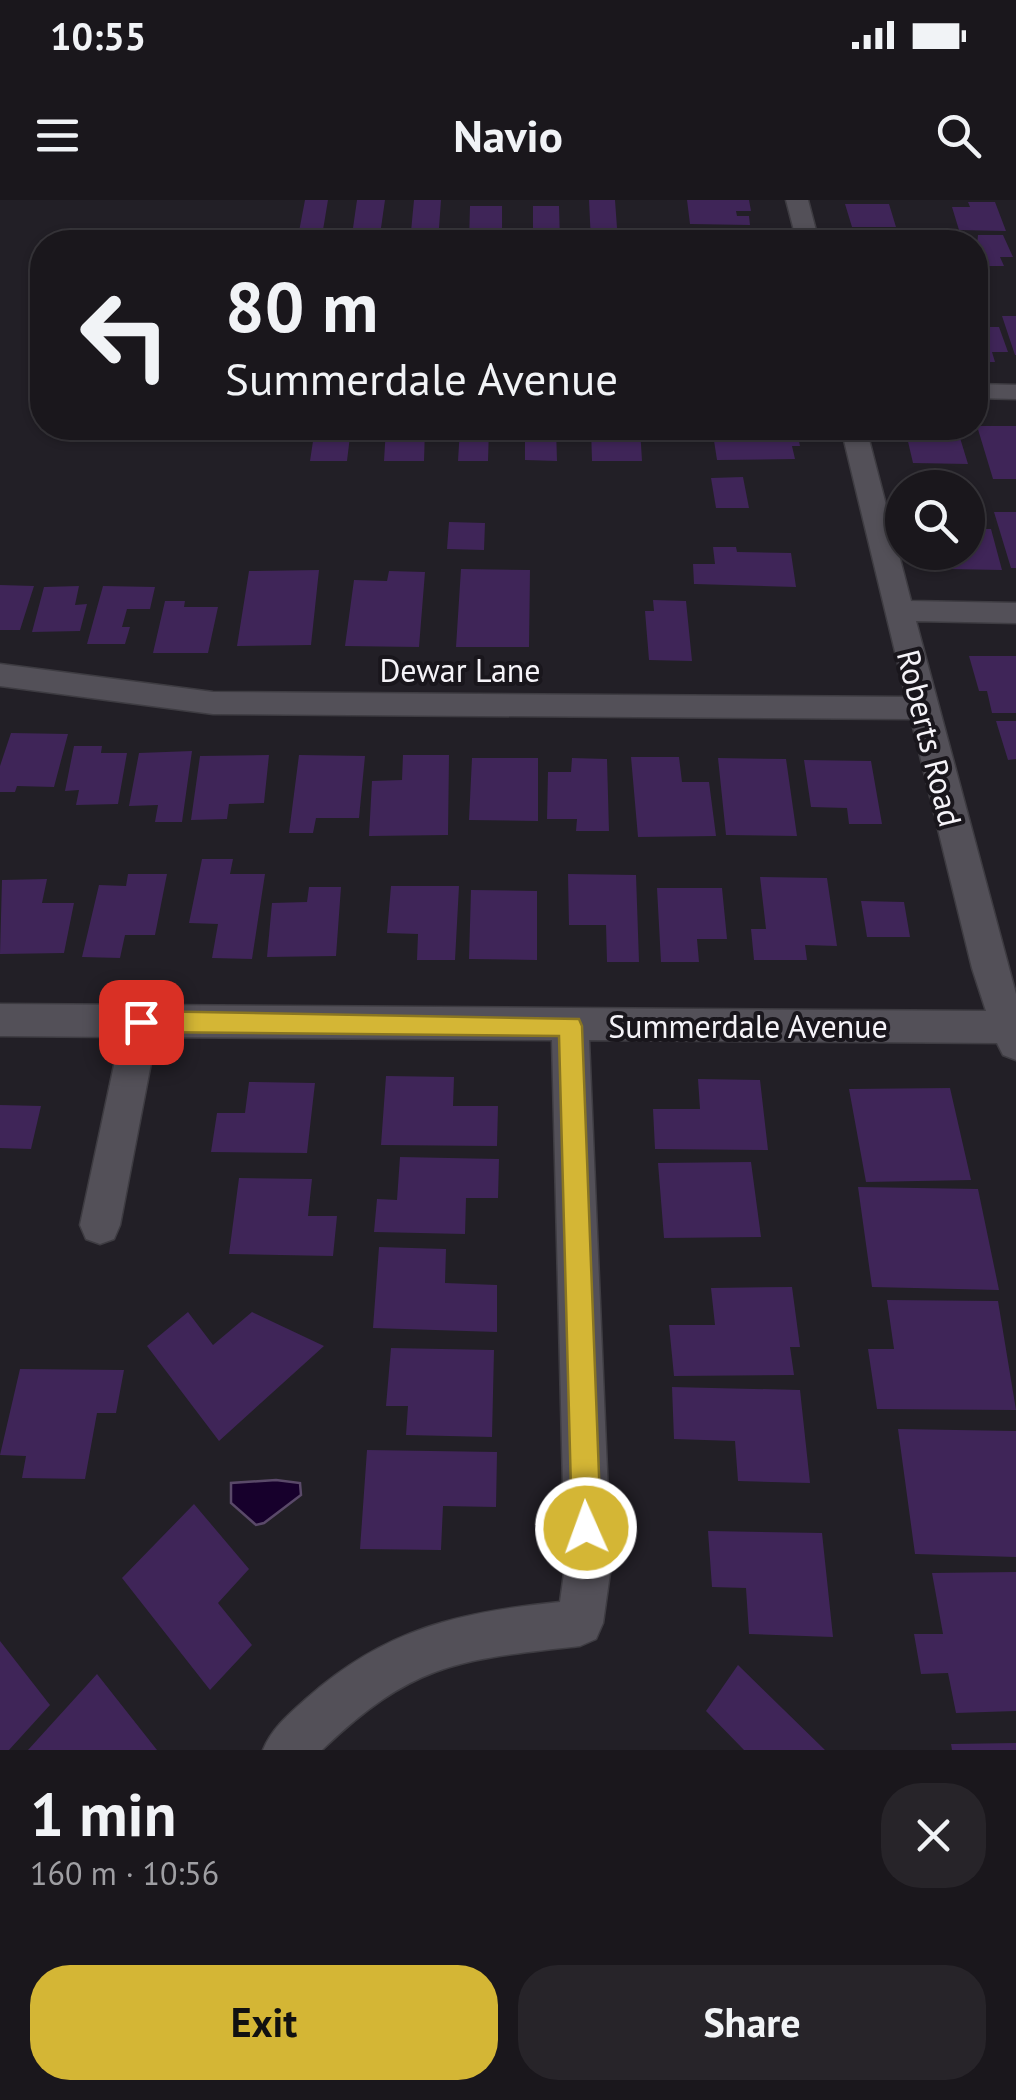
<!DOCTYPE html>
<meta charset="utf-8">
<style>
:root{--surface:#1a171c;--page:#272429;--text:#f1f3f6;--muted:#9f9fa3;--line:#38363b;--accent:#d4b635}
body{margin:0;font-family:"PT Sans",sans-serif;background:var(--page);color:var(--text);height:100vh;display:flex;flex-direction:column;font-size:38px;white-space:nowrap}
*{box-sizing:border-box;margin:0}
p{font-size:32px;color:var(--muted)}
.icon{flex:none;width:55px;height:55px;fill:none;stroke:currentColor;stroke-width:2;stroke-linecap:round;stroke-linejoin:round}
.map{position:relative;height:1550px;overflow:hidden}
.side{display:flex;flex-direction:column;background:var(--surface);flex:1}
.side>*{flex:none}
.top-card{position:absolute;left:30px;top:30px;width:958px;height:210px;border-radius:40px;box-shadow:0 2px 8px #0004,0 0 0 2px var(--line);background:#1a171c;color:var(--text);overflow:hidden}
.tools{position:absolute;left:885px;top:270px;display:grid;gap:20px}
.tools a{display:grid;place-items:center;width:100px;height:100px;border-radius:50%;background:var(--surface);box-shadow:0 2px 8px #0004,0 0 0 2px var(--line);font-size:50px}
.pin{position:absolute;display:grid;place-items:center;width:85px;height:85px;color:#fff;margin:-42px;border-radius:20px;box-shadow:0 5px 15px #0006}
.me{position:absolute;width:110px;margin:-55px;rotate:358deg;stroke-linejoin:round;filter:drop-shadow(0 0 8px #0008)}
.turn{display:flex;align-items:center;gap:35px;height:210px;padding:0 30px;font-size:45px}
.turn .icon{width:130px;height:130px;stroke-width:2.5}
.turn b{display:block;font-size:70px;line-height:85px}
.round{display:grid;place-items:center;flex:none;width:105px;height:105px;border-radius:40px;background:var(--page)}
.head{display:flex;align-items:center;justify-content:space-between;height:170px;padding:0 30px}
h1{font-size:60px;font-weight:700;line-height:75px}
.action{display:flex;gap:20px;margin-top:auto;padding:20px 30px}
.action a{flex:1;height:115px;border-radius:40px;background:var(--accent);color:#111;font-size:40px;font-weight:700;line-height:115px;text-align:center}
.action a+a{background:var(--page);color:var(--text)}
.status{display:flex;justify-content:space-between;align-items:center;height:70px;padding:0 50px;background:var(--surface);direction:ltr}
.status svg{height:28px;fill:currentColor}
header{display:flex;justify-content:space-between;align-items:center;height:130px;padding:0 30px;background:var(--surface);font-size:45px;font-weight:700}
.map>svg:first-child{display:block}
.water{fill:#17002c;stroke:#5a4969;stroke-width:2.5}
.building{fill:#3f2558}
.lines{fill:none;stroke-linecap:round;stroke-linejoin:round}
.minor-casing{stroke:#3e3c42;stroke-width:3}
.minor{fill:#535058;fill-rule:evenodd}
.route{fill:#d4b635;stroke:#8a7622;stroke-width:2.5}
.labels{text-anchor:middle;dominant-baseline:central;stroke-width:8;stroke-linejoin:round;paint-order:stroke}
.street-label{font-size:32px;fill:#f5f3f8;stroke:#19161c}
</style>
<div class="status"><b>10:55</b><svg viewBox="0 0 49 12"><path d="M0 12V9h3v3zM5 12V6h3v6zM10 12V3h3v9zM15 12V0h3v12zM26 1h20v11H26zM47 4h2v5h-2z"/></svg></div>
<header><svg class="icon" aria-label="menu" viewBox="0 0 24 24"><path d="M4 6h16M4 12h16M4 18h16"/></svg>Navio<svg class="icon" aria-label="search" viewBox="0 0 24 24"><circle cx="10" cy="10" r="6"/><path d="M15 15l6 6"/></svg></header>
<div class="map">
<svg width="1016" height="1550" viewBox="0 0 1016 1550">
<rect width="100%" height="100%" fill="#221f26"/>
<path class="water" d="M276,1280L300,1283L301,1295L264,1323L256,1325L231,1303V1283Z"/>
<path class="building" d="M305,0H328L321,42H297Z
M357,0H385L379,42H351Z
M414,0H441L438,42H410Z
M589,0H615L618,42H591Z
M687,0H749L751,11H736L737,16H749L750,25L690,24Z
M968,2H995L1006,31L959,30L952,7H970Z
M845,4H889L896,27H852Z
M470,6H502V42H469Z
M533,6H559L560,42H533Z
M863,30H906L909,42H867Z
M698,31H754L756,42H700Z
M978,35H1003L1013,57H1000L1004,66H975Z
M1002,116H1016V155H1015Z
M975,127H999L1008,152H992L995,162H975Z
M977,226H1016V279H993Z
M315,228H351L347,261H310Z
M386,228H425L424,261H384Z
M460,228H489L488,261H458Z
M525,228H556L557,261L525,260Z
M591,228H640L642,261H592Z
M712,228H796L800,246H792L795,259L717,260Z
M921,228H957L968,264L913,263L906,233L923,234Z
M743,277L749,308H716L711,278Z
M994,312H1016V368H1011Z
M449,322L485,323L484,350L447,349Z
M968,329H991L1002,370L947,369L943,352H968Z
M713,347H736L737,352L791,353L796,387L694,384L693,364H715Z
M461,369L530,370L529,447H456Z
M319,370L311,445L237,446L249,371Z
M389,371L425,372L419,447L345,446L354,380L387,381Z
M0,385L34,386L20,430H0Z
M79,386L75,405L87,404L80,431L32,432L44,387Z
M103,386L155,387L150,409H127L122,427H130L125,444H87Z
M653,400L686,401L692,461L649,460L645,411H654Z
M165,401H185L184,407H218L208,453H153Z
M969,456H1016V513H992L987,491H979Z
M996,521H1016V559L1008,560Z
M11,533L68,534L54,587L17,586L15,592H0V566Z
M74,546H102L101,553H127L118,604L76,605L79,590L65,591Z
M192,551L182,622H155L158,605L129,606L139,553Z
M269,555L264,603L229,604L227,619L191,620L200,556Z
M299,555L365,556L359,618H316L313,633H289Z
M403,555H449L448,635L369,636L372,581L402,580Z
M631,557H679L682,582H709L716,636L638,637Z
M472,558H538V621L469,620Z
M572,558L607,559L609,631H576L577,619H547L548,572H571Z
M718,558L786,559L797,636L726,635Z
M804,560L871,561L882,624H849L847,608L811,607Z
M202,659H233L230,674H265L252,759L212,758L218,724L189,723Z
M128,674H167L155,735H125L120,758L82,757L99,685L126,686Z
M568,674L636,675L639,762H607L606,725H569Z
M760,677L827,678L837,746L805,745L807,760H754L751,729H766Z
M47,679L42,703H74L64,753L0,754L2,680Z
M391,686H459L455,760H417L418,734L387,733Z
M309,687H341L336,756L267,757L272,703L307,702Z
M657,688H722L727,739H697L699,762H661Z
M471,690L537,691V760L469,759Z
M861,701L904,702L910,737H867Z
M386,876L454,877L453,906H498L497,946L381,945Z
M698,879L760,880L768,950L655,949L653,909H700Z
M249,882L315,883L307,953L211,952L217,913H245Z
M950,888L971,980L866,982L849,889Z
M0,905L41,906L31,949L0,948Z
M400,957L499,959L498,998H466L465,1034L374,1032L377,999L397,1000Z
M751,962L761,1037L664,1038L658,963Z
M239,978L312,979L308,1016H337L333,1056L229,1054Z
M858,987L978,989L999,1090L872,1087Z
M379,1047L446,1049L445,1083L497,1085V1132L373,1128Z
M792,1087L800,1147H790L794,1175L674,1176L669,1125H715L711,1088Z
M887,1100L998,1101L1016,1210L877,1209L868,1149H894Z
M188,1112L213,1145L252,1112L324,1146L219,1241L147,1146Z
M391,1148L494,1150L492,1237L406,1235L408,1206H386Z
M20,1169L124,1170L116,1213H97L85,1279L22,1278L26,1256L0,1255Z
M672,1187L800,1190L810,1283L738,1281L735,1241L674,1239Z
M898,1229L1016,1231V1357L915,1354Z
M367,1250L497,1252L496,1307L443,1306L441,1350L360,1349Z
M194,1304L249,1369L218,1403L252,1445L210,1490L122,1378Z
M708,1331L822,1333L833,1437L749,1434L746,1388L712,1387Z
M1016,1372V1511L956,1513L948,1473L921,1474L914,1434H943L932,1373Z
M0,1441L50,1505L9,1550H0Z
M738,1465L825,1550H744L706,1511Z
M97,1474L157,1550H28Z
M1016,1543V1550H952L951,1544Z"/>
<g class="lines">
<defs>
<path id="minor" d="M786,0H808L819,42H797Z
M975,184L1016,185V199L975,198Z
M841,228H866L911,401L1016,403V423L916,421L1016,794V860L1003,855L997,843L589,840L611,1366L603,1423L596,1439L580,1446C458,1460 414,1462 322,1550H263C272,1528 289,1514 307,1498C385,1429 459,1412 560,1402L565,1366L552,840L156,837L120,1025L114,1039L100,1044L86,1039L80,1025L120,837L0,836V804L986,811L972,768L911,519L213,514L0,486V464L213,492L906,497Z"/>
</defs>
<use href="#minor" class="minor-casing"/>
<use href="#minor" class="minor"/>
</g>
<path class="route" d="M141,811L579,819L582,826L601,1328L597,1338L586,1342L576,1338L572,1328L559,836L141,832L133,829L130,822L133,814Z"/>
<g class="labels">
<g class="street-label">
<text x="460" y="470">Dewar Lane</text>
<text transform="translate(930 538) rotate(76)">Roberts Road</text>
<text x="748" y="826">Summerdale Avenue</text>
</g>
</g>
</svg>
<div class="tools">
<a><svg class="icon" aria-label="search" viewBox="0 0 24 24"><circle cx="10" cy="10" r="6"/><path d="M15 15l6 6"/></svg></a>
</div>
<div class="pin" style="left:141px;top:822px;background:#d93025"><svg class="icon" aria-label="arrive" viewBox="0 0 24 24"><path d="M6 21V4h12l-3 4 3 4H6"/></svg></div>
<svg class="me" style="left:586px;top:1328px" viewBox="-20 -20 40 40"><circle r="17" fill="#d4b635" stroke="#fff" stroke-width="3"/><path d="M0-11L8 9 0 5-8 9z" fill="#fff"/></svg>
<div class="top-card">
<div class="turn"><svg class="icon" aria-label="left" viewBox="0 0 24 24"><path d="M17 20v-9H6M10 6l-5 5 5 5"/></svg><div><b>80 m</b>Summerdale Avenue</div></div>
</div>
</div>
<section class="side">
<div class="head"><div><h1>1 min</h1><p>160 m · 10:56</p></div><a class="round"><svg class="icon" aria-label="close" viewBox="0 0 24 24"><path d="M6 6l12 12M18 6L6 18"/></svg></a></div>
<div class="action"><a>Exit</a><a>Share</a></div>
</section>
